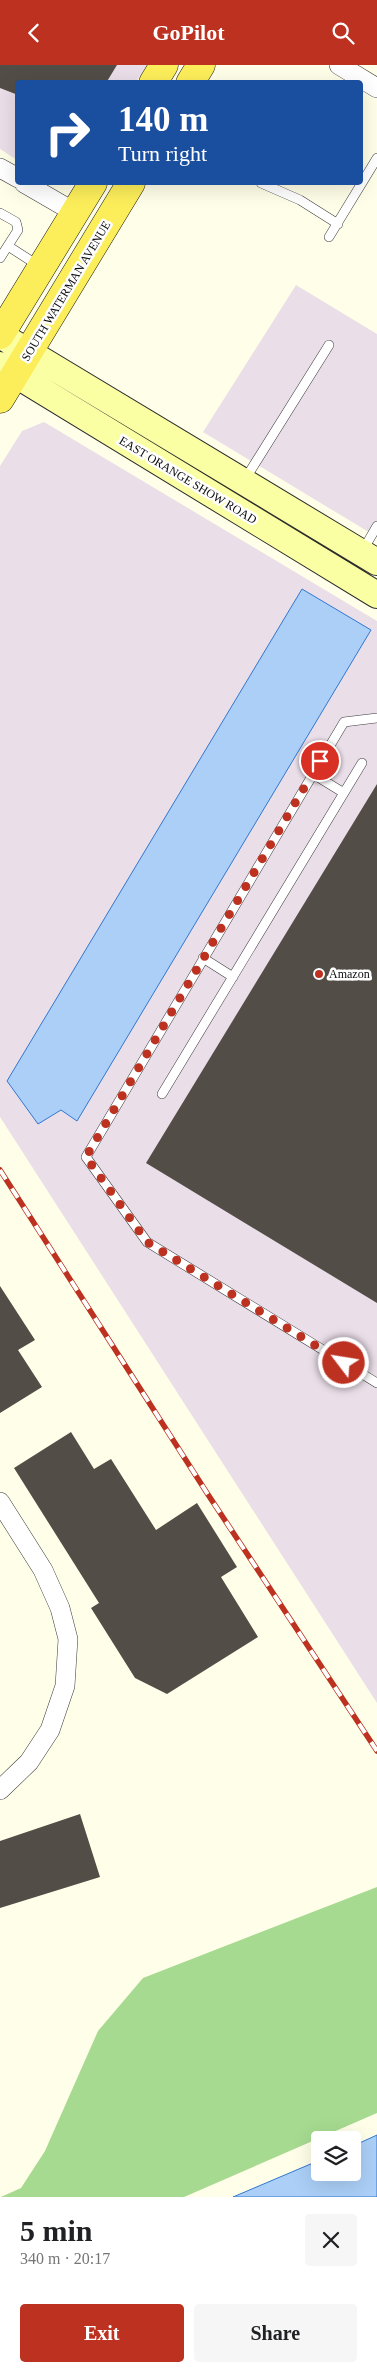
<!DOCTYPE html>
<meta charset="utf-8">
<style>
:root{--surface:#fff;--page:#f6f6f6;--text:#202124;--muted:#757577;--accent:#bc3120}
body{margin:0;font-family:"Times New Roman",serif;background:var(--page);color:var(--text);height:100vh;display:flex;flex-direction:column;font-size:19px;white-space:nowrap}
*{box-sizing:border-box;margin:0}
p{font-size:16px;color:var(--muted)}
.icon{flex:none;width:28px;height:28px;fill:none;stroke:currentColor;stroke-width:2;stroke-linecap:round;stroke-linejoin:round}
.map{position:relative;height:2132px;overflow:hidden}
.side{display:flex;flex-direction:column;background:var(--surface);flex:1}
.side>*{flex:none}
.banner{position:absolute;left:15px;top:15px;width:348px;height:105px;border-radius:5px;box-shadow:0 5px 20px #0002;background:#1a4fa0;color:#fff;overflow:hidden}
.buttons{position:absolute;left:311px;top:2066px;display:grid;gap:10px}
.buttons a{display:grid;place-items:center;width:50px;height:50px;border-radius:5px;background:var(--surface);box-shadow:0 5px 20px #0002;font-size:25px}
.pin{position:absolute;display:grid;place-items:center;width:42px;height:42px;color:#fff;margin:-21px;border:2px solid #fff;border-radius:50%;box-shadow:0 1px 5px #0007}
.me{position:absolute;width:55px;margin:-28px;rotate:301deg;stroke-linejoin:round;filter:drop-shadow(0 0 4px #0008)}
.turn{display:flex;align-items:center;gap:18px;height:105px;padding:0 20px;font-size:22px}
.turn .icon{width:65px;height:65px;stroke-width:2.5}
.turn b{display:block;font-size:35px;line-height:42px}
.round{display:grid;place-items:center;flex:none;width:52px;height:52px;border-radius:5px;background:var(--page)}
.overview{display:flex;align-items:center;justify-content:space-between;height:85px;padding:0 20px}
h1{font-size:30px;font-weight:700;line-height:38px}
.primary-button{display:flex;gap:10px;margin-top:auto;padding:10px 20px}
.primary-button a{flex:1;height:58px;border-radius:5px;background:var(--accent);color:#fff;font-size:20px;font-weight:700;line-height:58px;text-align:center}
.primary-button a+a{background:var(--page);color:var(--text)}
header{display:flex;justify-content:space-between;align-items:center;height:65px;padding:0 20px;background:var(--accent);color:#fff;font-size:22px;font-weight:700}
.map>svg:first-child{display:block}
.industrial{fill:#eadee9}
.forest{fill:#a6da90}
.water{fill:#abcff7;stroke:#3177d0}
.building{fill:#534d47}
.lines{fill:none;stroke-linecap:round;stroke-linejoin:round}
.lane-casing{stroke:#3d3d3d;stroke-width:10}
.street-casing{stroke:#3d3d3d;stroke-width:20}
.secondary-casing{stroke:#2c2c2c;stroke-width:28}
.primary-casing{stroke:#1b1b1b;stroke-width:29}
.lane{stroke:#fff;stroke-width:9}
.street{stroke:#fff;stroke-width:19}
.secondary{stroke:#fbffa3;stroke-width:26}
.primary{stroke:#fcee5a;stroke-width:28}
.rail-casing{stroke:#bc3120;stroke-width:5.5}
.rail{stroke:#fff;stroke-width:4;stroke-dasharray:11;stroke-linecap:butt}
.route{stroke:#bc3120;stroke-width:9;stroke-dasharray:0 16.2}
.poi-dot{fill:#bc3120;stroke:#fff;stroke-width:2}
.labels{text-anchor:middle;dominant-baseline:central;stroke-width:5;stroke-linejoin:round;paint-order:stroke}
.street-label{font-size:12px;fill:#0a0a0a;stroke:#fff}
.poi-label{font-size:12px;fill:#0a0a0a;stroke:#fff;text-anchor:start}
</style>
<header><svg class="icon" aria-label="back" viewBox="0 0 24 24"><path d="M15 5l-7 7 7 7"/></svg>GoPilot<svg class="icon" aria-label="search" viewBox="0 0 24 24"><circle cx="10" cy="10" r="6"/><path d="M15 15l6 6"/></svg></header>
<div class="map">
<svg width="377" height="2132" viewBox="0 0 377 2132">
<rect width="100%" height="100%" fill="#fffee8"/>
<path class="industrial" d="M0,0H147L136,17L18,18L17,95L0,84Z
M296,220L377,269V472L203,367Z
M44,357L377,556V1638L0,1052V401L22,366Z"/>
<path class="forest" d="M377,1822V2048L184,2132H1L21,2123L45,2086L98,1966L143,1913Z"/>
<path class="water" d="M302,524L371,565L77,1056L61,1045L38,1059L7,1016Z
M377,2070V2132H233L320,2095V2108H352L353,2081Z"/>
<path class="building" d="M0,0H117L106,18H18V30L0,23Z
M377,719V1238L146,1098Z
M0,1221L35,1275L18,1285L42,1322L0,1348Z
M71,1367L94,1404L111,1394L156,1465L197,1438L237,1502L221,1512L258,1572L167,1629L135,1613L91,1543L99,1538L14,1403Z
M80,1749L100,1812L0,1843V1776Z"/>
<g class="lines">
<defs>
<path id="lane" d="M261,118L300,135L338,159
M0,148L16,157L18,165L0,193
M329,172L377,93
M8,181L39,201
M244,416L329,280
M363,485L377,461
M377,653L344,657L86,1092L147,1177L377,1318
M313,709L344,728
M203,893L233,912
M162,1029L362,698"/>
<path id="street" d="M339,0L377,23
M0,103L18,113
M24,118L74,147
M0,1437L43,1505L60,1543L68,1574L65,1621L50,1665L29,1697L0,1725"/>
<path id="secondary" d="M0,270L377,497
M0,300L377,530"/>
<path id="primary" d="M153,18L164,0
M190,18L201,0
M0,270L93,118
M0,334L131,118"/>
</defs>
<use href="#lane" class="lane-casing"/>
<use href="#street" class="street-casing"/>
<use href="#secondary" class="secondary-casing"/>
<use href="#primary" class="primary-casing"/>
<use href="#lane" class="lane"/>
<use href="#street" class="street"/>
<use href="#secondary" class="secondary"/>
<use href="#primary" class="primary"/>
<defs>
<path id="rail" d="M0,1105L207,1428L377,1686"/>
</defs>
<use href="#rail" class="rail-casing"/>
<use href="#rail" class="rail"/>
</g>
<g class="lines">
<path class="route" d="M320,696L86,1092L147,1177L344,1298"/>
</g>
<circle class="poi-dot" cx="319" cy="909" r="5"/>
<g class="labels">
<g class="street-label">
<text transform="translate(66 226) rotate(-59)">SOUTH WATERMAN AVENUE</text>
<text transform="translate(188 415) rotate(31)">EAST ORANGE SHOW ROAD</text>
</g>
<g class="poi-label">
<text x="329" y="909">Amazon</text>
</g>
</g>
</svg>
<div class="buttons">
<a><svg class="icon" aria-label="layers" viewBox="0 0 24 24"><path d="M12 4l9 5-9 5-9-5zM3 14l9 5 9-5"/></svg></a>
</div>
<div class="pin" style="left:320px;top:696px;background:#d93025"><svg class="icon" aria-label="arrive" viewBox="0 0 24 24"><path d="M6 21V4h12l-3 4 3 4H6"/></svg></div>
<svg class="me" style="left:344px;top:1298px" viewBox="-20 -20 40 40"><circle r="17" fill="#bc3120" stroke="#fff" stroke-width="3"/><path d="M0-11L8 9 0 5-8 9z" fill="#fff"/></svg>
<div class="banner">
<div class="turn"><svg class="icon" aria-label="right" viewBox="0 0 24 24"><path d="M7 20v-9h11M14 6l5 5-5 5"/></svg><div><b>140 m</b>Turn right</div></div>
</div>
</div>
<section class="side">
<div class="overview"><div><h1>5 min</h1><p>340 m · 20:17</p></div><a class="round"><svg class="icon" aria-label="close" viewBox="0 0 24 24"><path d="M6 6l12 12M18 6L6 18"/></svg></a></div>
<div class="primary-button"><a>Exit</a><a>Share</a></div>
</section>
